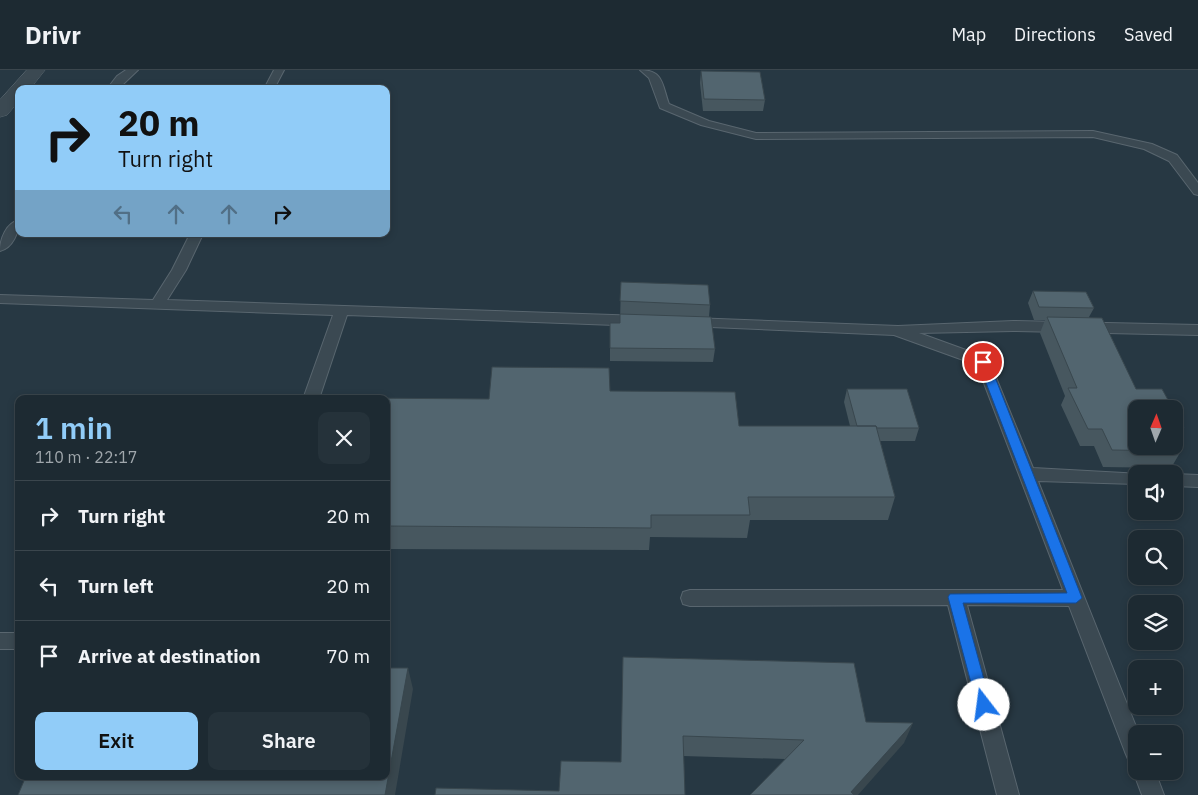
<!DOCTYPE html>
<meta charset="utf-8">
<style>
:root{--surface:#1d2a32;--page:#25323a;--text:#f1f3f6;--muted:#a0a7ac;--line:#3b464d;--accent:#91ccf8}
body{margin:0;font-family:"IBM Plex Sans",sans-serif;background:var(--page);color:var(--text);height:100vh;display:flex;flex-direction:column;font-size:19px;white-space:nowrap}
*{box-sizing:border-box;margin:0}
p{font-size:16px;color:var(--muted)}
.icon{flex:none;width:28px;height:28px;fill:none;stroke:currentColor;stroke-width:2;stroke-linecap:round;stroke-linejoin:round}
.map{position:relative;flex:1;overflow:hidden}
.details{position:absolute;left:15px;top:325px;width:375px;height:385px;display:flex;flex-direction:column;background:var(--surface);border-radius:10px;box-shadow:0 2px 8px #0003,0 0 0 1px var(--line)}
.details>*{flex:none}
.guide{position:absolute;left:15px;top:15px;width:375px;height:152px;border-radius:10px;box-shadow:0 2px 8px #0003,0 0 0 1px var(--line);background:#91ccf8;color:#111;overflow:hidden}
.needle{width:32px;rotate:2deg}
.controls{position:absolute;left:1128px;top:330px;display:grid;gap:10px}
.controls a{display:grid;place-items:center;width:55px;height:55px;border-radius:10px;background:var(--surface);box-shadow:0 2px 8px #0003,0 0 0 1px var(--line);font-size:25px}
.pin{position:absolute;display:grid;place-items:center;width:42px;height:42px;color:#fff;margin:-21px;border:2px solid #fff;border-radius:50%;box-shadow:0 1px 5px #0007}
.me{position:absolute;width:55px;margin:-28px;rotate:345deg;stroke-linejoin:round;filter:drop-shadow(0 0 4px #0008)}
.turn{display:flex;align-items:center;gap:18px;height:105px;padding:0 20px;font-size:22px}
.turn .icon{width:65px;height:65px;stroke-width:2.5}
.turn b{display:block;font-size:35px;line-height:42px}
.lanes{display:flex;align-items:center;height:48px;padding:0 20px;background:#0003;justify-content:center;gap:25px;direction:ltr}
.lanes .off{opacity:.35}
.round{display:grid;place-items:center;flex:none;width:52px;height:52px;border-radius:10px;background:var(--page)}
.summary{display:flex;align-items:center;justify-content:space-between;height:85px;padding:0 20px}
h1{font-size:30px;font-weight:600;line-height:38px;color:var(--accent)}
.cta{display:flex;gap:10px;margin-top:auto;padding:10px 20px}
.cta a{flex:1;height:58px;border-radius:10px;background:var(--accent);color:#111;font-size:20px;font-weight:600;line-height:58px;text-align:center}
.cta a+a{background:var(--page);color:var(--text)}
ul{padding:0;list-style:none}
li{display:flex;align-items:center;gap:15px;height:70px;padding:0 20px;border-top:1px solid var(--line)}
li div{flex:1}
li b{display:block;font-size:19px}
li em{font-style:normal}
header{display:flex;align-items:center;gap:30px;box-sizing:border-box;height:70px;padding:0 25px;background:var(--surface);border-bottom:1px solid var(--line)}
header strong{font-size:24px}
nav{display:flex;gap:28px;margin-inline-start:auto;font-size:18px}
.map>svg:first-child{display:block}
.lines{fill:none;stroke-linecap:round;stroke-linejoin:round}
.service-casing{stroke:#59666f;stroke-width:2}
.tertiary-casing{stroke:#59666f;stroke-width:1}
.service{fill:#3b4952;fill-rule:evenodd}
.tertiary{fill:#3b4952;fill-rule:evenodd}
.wall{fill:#47575f}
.shaded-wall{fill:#39474e}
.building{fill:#52656f;stroke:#39474e}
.route{fill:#1a73e8;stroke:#114b97}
</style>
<header>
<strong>Drivr</strong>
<nav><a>Map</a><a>Directions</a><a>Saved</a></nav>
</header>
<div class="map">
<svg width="1198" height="725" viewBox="0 0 1198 725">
<rect width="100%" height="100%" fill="#273843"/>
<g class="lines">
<defs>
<path id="service" d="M126,0H138L118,19H107L117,6Z
M274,0H284L274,19H264Z
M640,0C664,0 662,15 669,34L709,51L756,63L1093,61L1152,74L1177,85L1198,113V125L1194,124L1169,91L1144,79L1093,67L756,69L701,55L660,38L649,8Z
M19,150C19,162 13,178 0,181C0,169 6,153 19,150Z
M190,164H203L186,200L167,230L642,246L649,251L642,256L347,245L319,329H303L333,245L0,233V225L153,230L172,200Z
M692,248L898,256L1013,251L1198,255V265L1013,261L919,263L988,288L1033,398L1142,404H1136V414L1038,411L1139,664H1136V692L1128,689L1125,682L1069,536L967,535L1019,725H997L948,535L690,536L683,534L681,528L683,522L690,520H1063L977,295L894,265L687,256L685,253L687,250Z
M1174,404L1198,405V417L1174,416Z
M0,563H19V579H0Z
M1136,694V701H1155L1164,725H1142L1133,701Z"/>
<path id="tertiary" d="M27,0H45L30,19H19V31L7,45L0,47V30Z"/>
</defs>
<use href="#service" class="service-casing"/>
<use href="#tertiary" class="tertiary-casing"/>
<use href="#service" class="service"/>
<use href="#tertiary" class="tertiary"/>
</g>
<path class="wall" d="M701,1L765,30L763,41H703L700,13Z
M621,212L710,235L709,247L715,279L713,292L610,291V253H620Z
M1033,221L1094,238L1089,247L1136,339L1174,376V341L1184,358L1176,372L1181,381L1171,398L1103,397L1094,376H1080L1061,335L1065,326L1040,263L1045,250H1034L1028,233Z
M847,319L919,358L915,371H880L895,427L888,450H750L747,468L650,467L649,480L386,479V329H489L610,321L739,356H850L844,332Z
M623,587L866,652L904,673L785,689L683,686L559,721L621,692Z"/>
<path class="shaded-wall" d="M408,598L413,619L395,725H385Z
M913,653L904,673L858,725H850L851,722Z"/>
<path class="building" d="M701,1L760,2L765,30L704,29Z
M621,212L708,215L710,235L620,231Z
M1033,221L1086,222L1094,238L1039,237Z
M620,244L711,247L715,279L610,278V253H620Z
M1047,247L1102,248L1136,319H1162L1173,339H1136V376H1174V368L1181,381L1112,380L1102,359H1088L1068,318H1077Z
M492,297L609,298L610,321L735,322L739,356H876L895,427H748L750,445H651V458L386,456V329L360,328L489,329Z
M847,319H907L919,358H877L876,356H857Z
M1174,341L1184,358H1174Z
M623,587L854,593L866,652L913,653L851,722L854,725H750L804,670L683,666L685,725H435L436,718L559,721L561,691L621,692Z
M386,598H408L385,725H18L26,706H386Z"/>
<path class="route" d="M983,289L989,292L1082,528L1076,533H963L991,635L989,640L984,642L979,640L977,635L948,527L950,524L1067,523L978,292Z"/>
</svg>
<div class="controls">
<a><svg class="needle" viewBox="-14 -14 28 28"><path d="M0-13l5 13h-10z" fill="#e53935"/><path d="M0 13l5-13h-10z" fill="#a0a7ac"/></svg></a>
<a><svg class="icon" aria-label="sound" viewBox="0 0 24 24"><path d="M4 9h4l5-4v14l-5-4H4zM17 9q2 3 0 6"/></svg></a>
<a><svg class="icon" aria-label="search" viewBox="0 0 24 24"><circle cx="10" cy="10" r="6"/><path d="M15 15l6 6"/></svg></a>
<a><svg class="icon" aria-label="layers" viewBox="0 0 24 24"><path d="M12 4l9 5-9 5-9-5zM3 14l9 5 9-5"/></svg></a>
<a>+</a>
<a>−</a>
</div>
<div class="pin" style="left:983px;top:292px;background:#d93025"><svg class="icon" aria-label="arrive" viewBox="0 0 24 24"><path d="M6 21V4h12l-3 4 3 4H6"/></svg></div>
<svg class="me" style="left:984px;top:635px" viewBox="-20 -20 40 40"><circle r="19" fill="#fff"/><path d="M0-13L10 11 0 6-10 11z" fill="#1a73e8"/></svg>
<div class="guide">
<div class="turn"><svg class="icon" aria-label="right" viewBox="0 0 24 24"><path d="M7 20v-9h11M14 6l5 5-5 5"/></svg><div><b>20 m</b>Turn right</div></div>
<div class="lanes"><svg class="icon off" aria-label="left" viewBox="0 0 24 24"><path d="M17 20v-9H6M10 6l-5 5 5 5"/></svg><svg class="icon off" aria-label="ahead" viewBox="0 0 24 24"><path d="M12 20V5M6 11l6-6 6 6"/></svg><svg class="icon off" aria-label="ahead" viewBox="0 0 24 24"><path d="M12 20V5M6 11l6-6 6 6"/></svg><svg class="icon" aria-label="right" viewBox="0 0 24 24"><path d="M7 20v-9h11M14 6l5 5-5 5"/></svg></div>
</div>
<section class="details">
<div class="summary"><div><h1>1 min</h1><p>110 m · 22:17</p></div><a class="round"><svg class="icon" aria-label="close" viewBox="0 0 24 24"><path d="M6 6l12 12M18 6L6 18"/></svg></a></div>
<ul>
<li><svg class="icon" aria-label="right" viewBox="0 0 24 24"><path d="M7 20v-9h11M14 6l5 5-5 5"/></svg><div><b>Turn right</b></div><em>20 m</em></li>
<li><svg class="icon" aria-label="left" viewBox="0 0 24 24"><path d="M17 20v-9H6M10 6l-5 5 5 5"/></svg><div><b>Turn left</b></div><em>20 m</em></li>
<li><svg class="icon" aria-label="arrive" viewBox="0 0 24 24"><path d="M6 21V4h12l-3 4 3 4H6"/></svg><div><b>Arrive at destination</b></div><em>70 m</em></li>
</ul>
<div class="cta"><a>Exit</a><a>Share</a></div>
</section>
</div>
